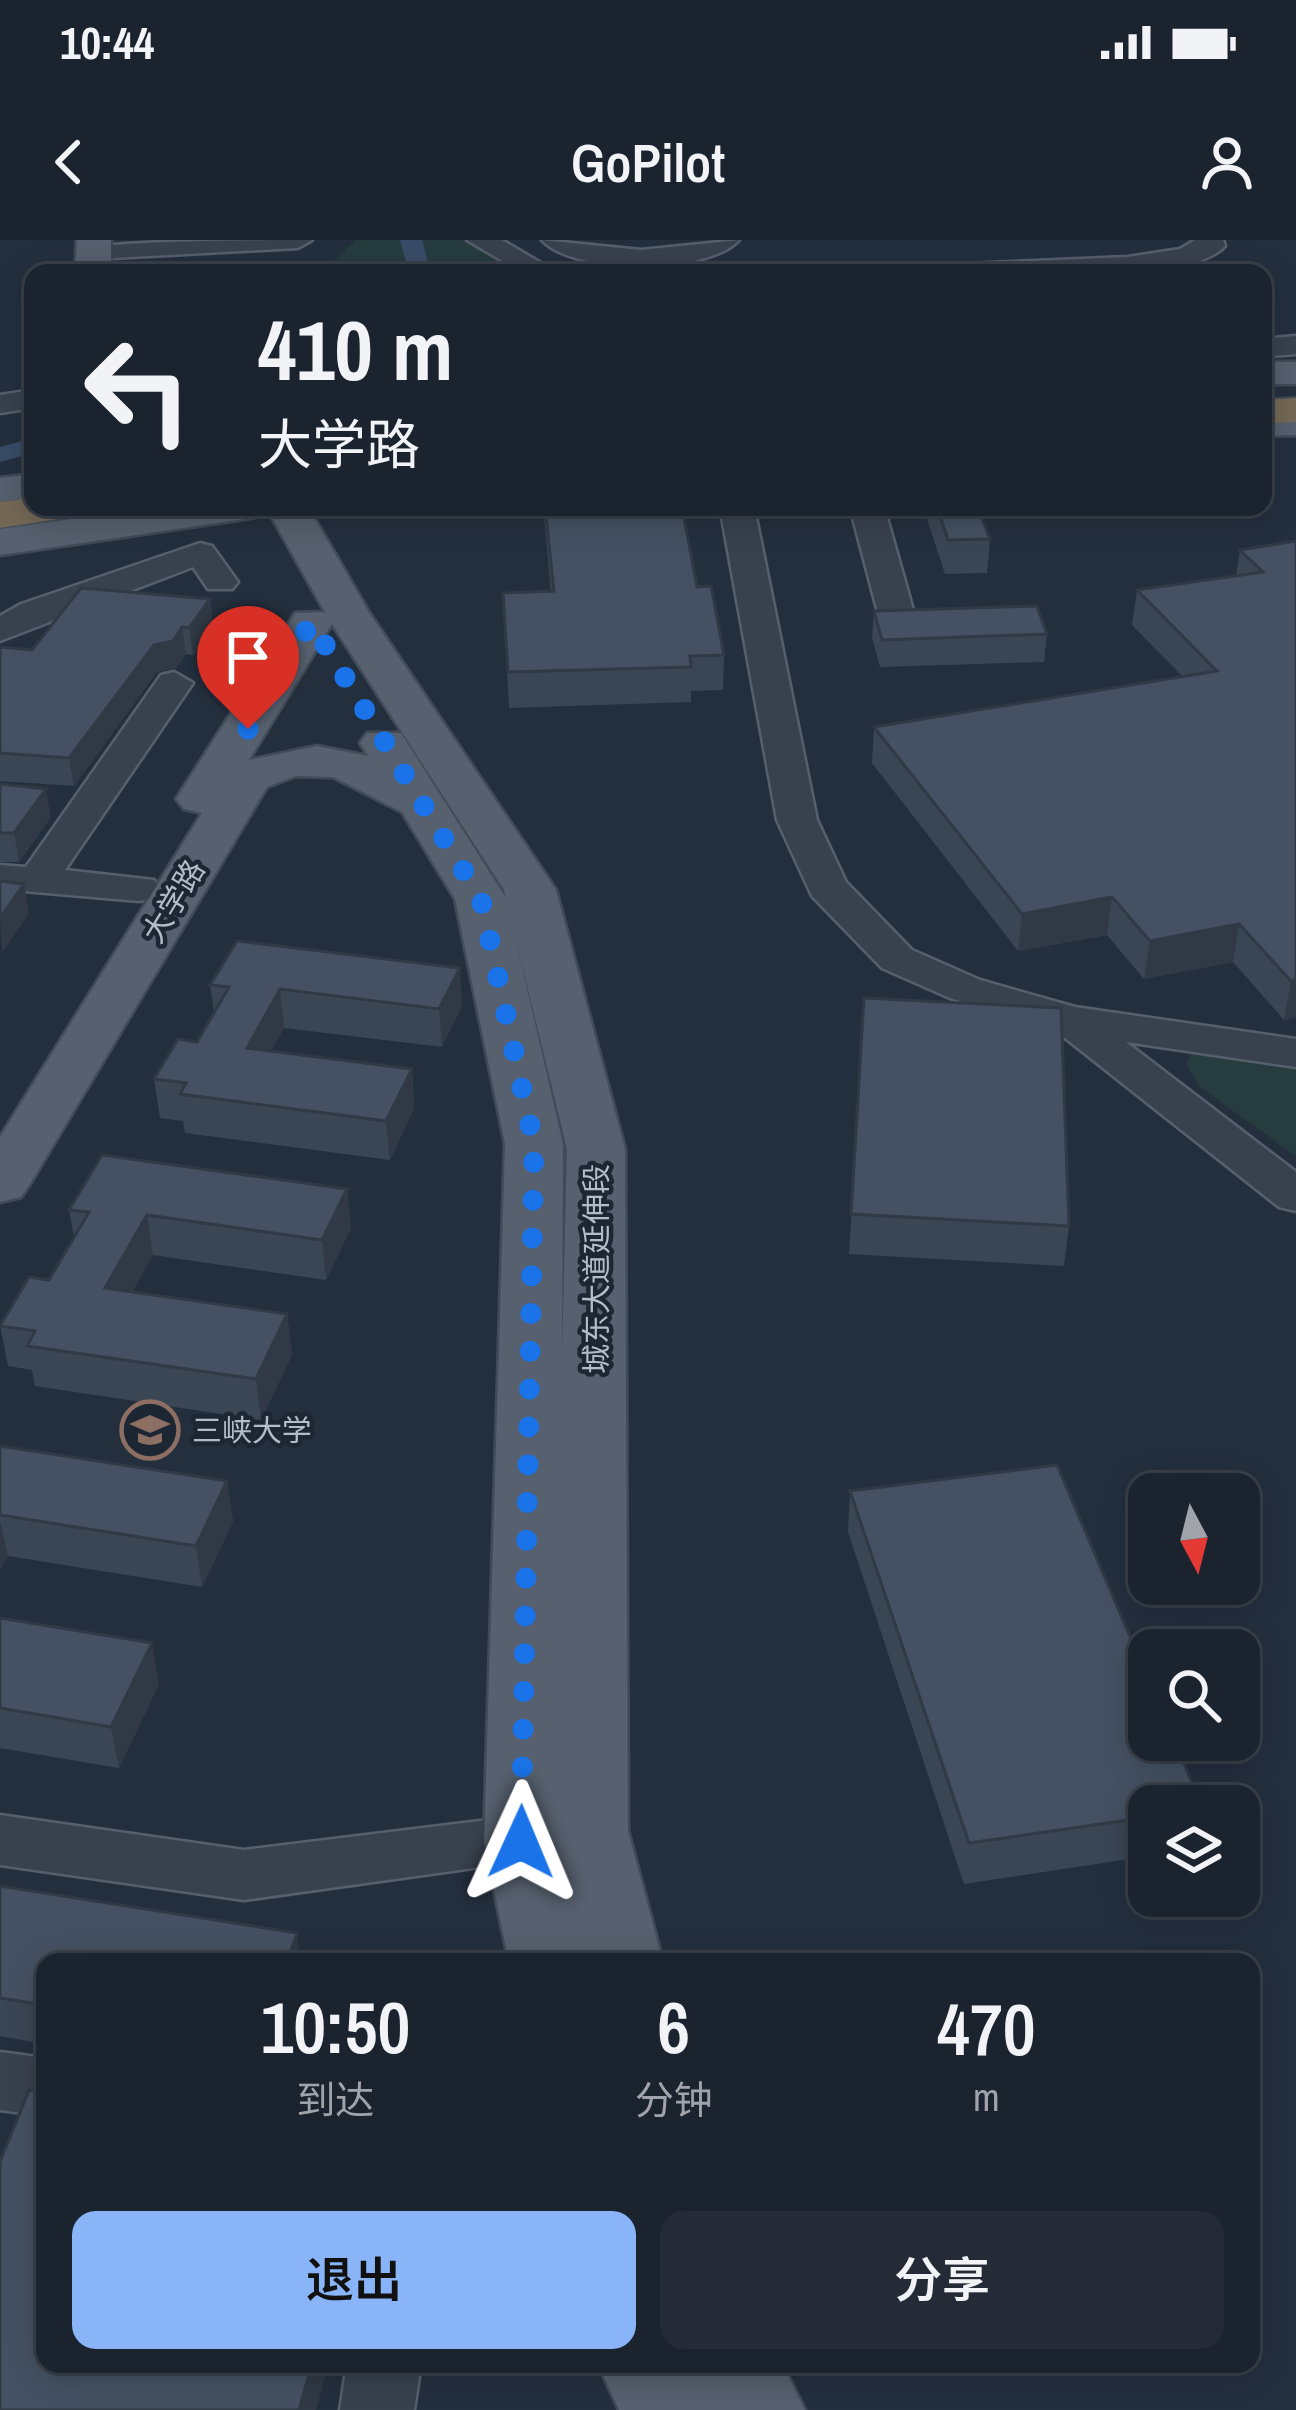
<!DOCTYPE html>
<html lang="zh">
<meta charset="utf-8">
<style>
:root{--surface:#1b232e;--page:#242b36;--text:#f1f3f6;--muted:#a0a4aa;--line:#39404a;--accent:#8ab4f8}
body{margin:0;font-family:"Archivo Narrow","Noto Sans SC",sans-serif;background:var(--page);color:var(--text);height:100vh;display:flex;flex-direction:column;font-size:45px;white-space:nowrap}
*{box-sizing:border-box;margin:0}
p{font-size:39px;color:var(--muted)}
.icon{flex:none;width:66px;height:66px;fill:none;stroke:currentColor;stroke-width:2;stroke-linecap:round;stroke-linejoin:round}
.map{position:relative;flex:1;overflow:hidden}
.panel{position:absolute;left:36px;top:1713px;width:1224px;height:420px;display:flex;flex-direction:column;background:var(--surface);border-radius:24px;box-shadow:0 6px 30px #0003,0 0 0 3px var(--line)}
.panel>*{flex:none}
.guide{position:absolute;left:24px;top:24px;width:1248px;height:252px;border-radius:24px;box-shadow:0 6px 30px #0003,0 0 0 3px var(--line);background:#1b232e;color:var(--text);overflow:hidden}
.needle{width:78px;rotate:173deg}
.buttons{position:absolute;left:1128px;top:1233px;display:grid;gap:24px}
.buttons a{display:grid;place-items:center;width:132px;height:132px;border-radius:24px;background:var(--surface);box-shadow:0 6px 30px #0003,0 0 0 3px var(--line);font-size:60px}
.pin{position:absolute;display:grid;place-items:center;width:102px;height:102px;color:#fff;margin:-123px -51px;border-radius:50% 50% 50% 0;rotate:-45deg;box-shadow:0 0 12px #0007}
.pin .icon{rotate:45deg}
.me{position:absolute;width:132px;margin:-66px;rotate:1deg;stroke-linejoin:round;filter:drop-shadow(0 0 9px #0008)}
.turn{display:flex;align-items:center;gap:42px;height:252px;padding:0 36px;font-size:54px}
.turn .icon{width:156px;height:156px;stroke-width:2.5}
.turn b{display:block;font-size:84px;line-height:102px}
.eta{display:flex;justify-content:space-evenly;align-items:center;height:204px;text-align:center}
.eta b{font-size:72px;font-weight:600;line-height:84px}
.button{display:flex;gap:24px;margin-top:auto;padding:24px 36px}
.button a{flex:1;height:138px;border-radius:24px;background:var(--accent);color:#111;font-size:48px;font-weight:600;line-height:138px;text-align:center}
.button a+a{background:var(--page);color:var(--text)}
.status{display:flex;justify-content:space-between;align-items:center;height:84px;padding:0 60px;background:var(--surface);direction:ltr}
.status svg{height:33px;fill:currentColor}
header{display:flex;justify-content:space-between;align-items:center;height:156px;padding:0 36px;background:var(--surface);font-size:54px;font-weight:600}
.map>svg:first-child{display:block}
.green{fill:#263c3f}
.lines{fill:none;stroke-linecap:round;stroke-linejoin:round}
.canal{fill:#394c67;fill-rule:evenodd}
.minor-casing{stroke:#565f6c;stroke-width:5}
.major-casing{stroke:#414a57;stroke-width:5}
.highway-casing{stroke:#434c59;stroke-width:4}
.minor{fill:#38414e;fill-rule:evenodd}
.major{fill:#56606e;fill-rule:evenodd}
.highway{fill:#746855;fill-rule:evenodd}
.wall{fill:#3b4654}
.shaded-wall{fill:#303945}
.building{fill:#455162;stroke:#303945;stroke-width:3}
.route{stroke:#1a73e8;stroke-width:21;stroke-dasharray:0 37.8}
.labels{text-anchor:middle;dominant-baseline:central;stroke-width:9;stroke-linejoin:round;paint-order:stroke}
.street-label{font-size:30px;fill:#b4bcc9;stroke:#1d2633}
.poi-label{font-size:30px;fill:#b4bcc9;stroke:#1d2633;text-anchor:start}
</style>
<div class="status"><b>10:44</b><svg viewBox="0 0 49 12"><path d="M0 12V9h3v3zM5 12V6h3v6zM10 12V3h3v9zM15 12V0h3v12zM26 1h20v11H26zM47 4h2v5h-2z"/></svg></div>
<header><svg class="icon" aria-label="back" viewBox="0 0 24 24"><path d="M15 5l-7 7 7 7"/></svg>GoPilot<svg class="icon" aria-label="person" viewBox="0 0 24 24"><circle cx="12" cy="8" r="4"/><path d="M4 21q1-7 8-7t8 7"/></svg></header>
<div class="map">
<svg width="1296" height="2170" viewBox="0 0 1296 2170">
<rect width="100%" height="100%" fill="#242f3e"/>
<path class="green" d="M356,0H490L529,33H321Z
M1192,810L1296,820V916L1200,847L1186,823Z"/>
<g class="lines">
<path class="canal" d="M400,0H422L431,33H409Z
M33,198V213L0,222V207Z"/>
<defs>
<path id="minor" d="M312,0L298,8L94,19L80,11C98,0 275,0 312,0Z
M467,0H502L558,33H523Z
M542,0L641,10L739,0C707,35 574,35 542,0Z
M1195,0H1223L1225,6C1189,46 1008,33 951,33L965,24L1128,17L1180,9Z
M1296,96V114L1263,117V99Z
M33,150V168L0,173V155Z
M720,267H754L817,580L846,642L912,710L980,740L1075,767L1296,799V827L1126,802L1296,932V971L1279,967L1055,790L950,758L882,728L812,656L777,580Z
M850,267H884L917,384L912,392H886L881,384Z
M200,303L212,306L238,342L232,349H208L193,327L0,401V376L21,364Z
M174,432L193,443L65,630L154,640L160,649L154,658L139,661L0,649V625L26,627L161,435Z
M552,1572L574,1580L583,1597L574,1614L244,1660L0,1625V1575L244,1610Z
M0,1812L45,1818V1876L0,1870Z
M347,2124H421L414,2170H340Z"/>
<path id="major" d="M77,0H111V33H75Z
M1263,122H1296V144H1263Z
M1296,171V195L1263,196V172Z
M33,234V258L0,262V238Z
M158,267H266L260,276L245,279L0,315V289Z
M266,267H308L370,374L556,650L625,909L628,1591L663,1722H509L484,1602L505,904L455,659L402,572L333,537L296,536L267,547L30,944L21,957L0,962V897L202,573L184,569L176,559L295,373L325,372ZM332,384L504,650L506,658L401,493H367L360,503L368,516L317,506L249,520ZM514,692L567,909L562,1116L563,904Z
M598,2124H782L805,2170H619Z"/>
<path id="highway" d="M1296,158V182L1263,184V160Z
M33,258V267H85L78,276L0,288V262Z"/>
</defs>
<use href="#minor" class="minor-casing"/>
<use href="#major" class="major-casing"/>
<use href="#highway" class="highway-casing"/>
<use href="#minor" class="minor"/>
<use href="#major" class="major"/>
<use href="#highway" class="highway"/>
</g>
<path class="wall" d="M543,267H682L697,347L724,415L723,450L691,451V462L509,468L503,353L551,351Z
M923,267H978L990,299L987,333L945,334Z
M1296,301V777L1284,780L1233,722L1144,739L1107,695L1018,711L872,523L874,487L1183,437L1132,385L1137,350L1236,336L1240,310Z
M210,359L213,386L193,415L186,414L176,428L157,432L74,546L0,541V407L32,410Z
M874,371L1047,394L1044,422L880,427L872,398Z
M0,544L51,577L19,622H0Z
M237,701L462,766L442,807L284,788L271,811L412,829L414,868L390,920L185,893L183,881L160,878L154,839L197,802L214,772L210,745Z
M864,758L1069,986L1064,1026L849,1014Z
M347,949L351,988L326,1040L153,1015L132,1052L287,1074L292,1115L261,1180L35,1146L32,1130L8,1126L0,1085L49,1040L74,997L69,970Z
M0,1206L227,1241L233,1282L202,1347L8,1316L0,1329Z
M850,1251L1149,1566V1616L964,1644L848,1292Z
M0,1378L159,1444L119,1528L0,1508Z
M0,1646L45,1722V1804L0,1796Z"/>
<path class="shaded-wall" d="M210,359L213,386L193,415L189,388Z
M182,387L186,414L176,428L157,432L74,546L69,518L154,405Z
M46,549L51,577L19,622L14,593Z
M24,644L29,673L2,713L0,678Z
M1112,657L1107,695L1018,711L1022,674Z
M1239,684L1233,722L1144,739L1150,701Z
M460,728L462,766L442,807L439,769Z
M1296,740V777L1284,780L1291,741Z
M280,749L284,788L251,847L247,808Z
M412,829L414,868L390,920L386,881Z
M347,949L351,988L326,1040L322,1000Z
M147,975L153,1015L112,1088L105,1048Z
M287,1074L292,1115L261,1180L256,1139Z
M227,1241L233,1282L202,1347L196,1306Z
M0,1281L8,1316L0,1329Z
M152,1403L159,1444L119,1528L111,1487Z
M297,1693L301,1722H287Z
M312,2124H329L316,2170H299Z"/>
<path class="building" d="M545,267H682L697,347L711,346L724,415L690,416L691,427L508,432L503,353L554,351Z
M937,267H978L990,299L948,300Z
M1296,301V740L1291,741L1239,684L1150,701L1112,657L1022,674L874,487L1217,431L1137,350L1263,332L1240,310Z
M81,348L210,359L189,388L182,387L173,401L154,405L69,518L0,513V407L32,410Z
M1037,366L1047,394L882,400L874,371Z
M0,544L46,549L14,593H0Z
M0,641L24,644L0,678Z
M237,701L460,728L439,769L280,749L247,808L412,829L386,881L180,854L186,843L154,839L178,799L197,802L229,747L210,745Z
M864,758L1061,768L1069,986L851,974Z
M102,915L347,949L322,1000L147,975L105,1048L287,1074L256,1139L27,1106L35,1091L0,1086L29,1037L49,1040L89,972L69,970Z
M0,1206L227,1241L196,1306L0,1275Z
M1057,1225L1149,1441V1500H1174L1202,1566H1149V1577L969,1603L850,1251Z
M0,1378L152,1403L111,1487L0,1468Z
M0,1646L297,1693L287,1722H45V1765L0,1758Z
M29,1850L45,1852V2124H312L299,2170H0V1922Z"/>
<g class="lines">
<path class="route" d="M248,489L311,382L481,659L534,904L521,1602"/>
</g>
<defs>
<symbol id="university-ring" viewBox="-11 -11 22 22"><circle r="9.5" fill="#1d2633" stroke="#8d6e63" stroke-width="1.5"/><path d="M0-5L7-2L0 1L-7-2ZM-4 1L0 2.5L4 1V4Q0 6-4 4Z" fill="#8d6e63"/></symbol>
</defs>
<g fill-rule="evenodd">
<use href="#university-ring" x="117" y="1157" width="66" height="66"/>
</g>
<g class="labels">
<g class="street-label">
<text transform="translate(173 661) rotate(-59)">大学路</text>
<text transform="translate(596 1029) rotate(-90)">城东大道延伸段</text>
</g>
<g class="poi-label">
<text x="192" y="1190">三峡大学</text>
</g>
</g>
</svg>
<div class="buttons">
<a><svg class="needle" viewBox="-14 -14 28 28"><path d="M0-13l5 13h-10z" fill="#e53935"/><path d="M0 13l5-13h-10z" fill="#a0a4aa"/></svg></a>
<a><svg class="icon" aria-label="search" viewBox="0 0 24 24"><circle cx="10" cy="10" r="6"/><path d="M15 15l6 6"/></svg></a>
<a><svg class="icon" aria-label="layers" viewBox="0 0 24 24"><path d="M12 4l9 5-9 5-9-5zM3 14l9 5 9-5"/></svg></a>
</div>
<div class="pin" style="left:248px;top:489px;background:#d93025"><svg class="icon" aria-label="arrive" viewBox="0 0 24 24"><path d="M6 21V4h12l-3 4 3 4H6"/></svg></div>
<svg class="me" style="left:521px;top:1602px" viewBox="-20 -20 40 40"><path d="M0-17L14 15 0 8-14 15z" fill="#1a73e8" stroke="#fff" stroke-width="4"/></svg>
<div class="guide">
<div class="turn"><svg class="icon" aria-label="left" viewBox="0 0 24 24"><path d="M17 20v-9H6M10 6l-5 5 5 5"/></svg><div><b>410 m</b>大学路</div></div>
</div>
<section class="panel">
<div class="eta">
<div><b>10:50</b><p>到达</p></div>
<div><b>6</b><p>分钟</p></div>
<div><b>470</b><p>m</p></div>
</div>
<div class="button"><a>退出</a><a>分享</a></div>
</section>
</div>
